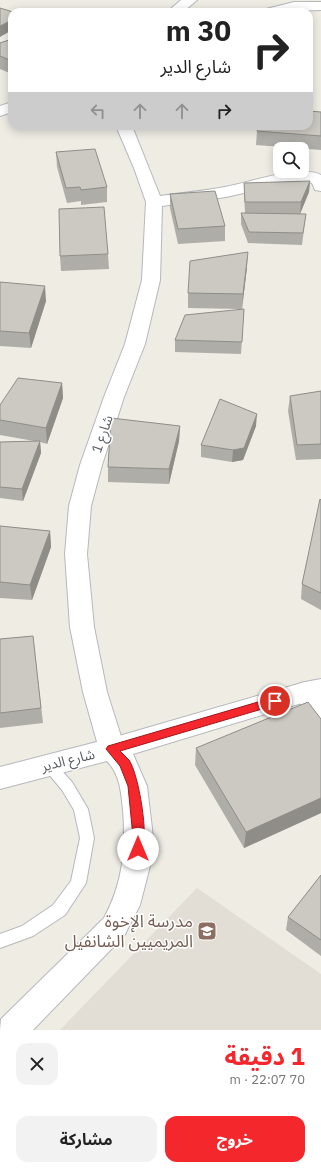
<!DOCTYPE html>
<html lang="ar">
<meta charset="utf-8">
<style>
:root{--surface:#fff;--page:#f2f2f2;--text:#222;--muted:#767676;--accent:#f3272c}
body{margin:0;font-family:"IBM Plex Sans","Noto Sans Arabic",sans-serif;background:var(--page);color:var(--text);direction:rtl;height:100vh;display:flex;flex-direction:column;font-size:15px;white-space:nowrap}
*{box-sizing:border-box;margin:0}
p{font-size:13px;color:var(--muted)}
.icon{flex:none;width:22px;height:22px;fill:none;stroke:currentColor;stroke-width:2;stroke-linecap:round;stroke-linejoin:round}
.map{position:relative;height:1030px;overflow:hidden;direction:ltr}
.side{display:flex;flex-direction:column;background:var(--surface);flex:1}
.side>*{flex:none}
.banner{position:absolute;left:8px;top:8px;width:305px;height:122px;border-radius:12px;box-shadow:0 2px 10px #0003;direction:rtl;background:#fff;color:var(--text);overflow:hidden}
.tools{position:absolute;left:273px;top:142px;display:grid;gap:8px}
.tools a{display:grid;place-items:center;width:36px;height:36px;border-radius:8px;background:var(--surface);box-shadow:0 2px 10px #0003;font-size:20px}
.pin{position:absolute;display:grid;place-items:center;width:34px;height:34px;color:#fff;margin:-17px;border:2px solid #fff;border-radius:50%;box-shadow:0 1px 4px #0007}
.me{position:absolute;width:44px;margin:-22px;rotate:0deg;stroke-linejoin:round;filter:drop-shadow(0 0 3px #0008)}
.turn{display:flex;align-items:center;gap:14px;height:84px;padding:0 16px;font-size:18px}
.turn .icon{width:52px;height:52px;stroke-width:2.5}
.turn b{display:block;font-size:28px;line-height:34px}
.lanes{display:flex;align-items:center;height:38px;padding:0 16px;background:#0003;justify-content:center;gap:20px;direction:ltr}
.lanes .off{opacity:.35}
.round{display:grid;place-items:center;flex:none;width:42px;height:42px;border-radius:12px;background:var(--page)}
.overview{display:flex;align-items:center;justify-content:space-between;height:68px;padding:0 16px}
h1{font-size:24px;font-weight:700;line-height:30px;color:var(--accent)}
.action{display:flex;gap:8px;margin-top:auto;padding:8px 16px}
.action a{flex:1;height:46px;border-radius:12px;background:var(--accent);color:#fff;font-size:16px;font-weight:700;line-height:46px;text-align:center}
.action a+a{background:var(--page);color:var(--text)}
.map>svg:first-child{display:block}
.education{fill:#e2ddd5}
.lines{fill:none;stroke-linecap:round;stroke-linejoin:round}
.service-casing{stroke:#b5b8bc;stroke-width:2}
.minor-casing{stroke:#b5b8bc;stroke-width:2}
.tertiary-casing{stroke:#b5b8bc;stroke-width:2}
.service{fill:#fff;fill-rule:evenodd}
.minor{fill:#fff;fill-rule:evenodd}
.tertiary{fill:#fff;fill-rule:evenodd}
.wall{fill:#afada8}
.shaded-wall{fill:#8f8d88}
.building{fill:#ccc9c3;stroke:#8f8d88}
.route{fill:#f3272c;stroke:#9e191d}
.labels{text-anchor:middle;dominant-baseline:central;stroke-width:3;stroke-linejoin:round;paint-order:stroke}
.street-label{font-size:14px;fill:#5c6166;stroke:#fff}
.near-education-label{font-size:17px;fill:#785e54;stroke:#fff;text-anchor:end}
</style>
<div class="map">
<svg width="321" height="1030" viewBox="0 0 321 1030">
<rect width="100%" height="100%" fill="#efece4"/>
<path class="education" d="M197,888L321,974V1030H60Z"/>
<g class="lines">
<defs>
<path id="service" d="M49,760L54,762L72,782L88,809L94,838L86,883L65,915L33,936L0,948V934L22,926L53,905L71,881L80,838L74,810L62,790L42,766L44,762Z"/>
<path id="minor" d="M181,0H197L183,12H167Z
M116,126H132L160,196C182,193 203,191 225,187C249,183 299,164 321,175V191L315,190L312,183L309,182L296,181L226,197L162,206L160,280L145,344L124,397L102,465L91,506L87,554L94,627L107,692L125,749L121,757L112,760L103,757L99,749L83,692L70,627L65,554L69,506L80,465L104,397L125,344L142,280L146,202L134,168Z
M305,682L314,685L321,692V719C308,715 299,704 293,692L296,685Z"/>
<path id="tertiary" d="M294,2H321V10L264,12L266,9Z
M12,102V112L0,116V106Z
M321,679V699L305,702L133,754L147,786L153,837L151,862L140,905L124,936L33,1030H0L1,1019L104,918C123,883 126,849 123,810C121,791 120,775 107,761L0,789V767L112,738L305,682Z"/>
</defs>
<use href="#service" class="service-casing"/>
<use href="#minor" class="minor-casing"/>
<use href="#tertiary" class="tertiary-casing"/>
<use href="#service" class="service"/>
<use href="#minor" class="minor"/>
<use href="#tertiary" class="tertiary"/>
</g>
<path class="wall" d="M12,39V74L0,69V43Z
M321,112V150L256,145L257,131Z
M56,152L107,187V202L81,205V201L67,203L57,167Z
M310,181L309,192L300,214L246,213L306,214L302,245L248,243L241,224V213H245L244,194V183Z
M170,194L225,226V241L178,244L170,208Z
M108,254L109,269L61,271L60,256Z
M247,267L242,309H244L241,354L175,352V340L240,309L188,308V293Z
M0,282L46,301L31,348L0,346Z
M62,383L63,398L47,444L40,442L41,453L23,501L0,498V442L34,441L0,435V405Z
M321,391V459L296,460L288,411L290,396Z
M180,426L179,441L169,484L108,482V467Z
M256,426L243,460L232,462L201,457V445Z
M321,500V610L301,599L302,584Z
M0,526L50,531L51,547L32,600L0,598Z
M33,636L43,723L0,728V639Z
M321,719V813L244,848L195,765L196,748Z
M321,875V956L286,930L288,917Z"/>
<path class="shaded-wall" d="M12,20V30L0,37V26Z
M310,181L309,192L300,214L301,202Z
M248,252L247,267L242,309L243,294Z
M45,286L46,301L31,348L29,333Z
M62,383L63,398L47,444L46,428Z
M257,414L256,426L243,460L232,462L233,450Z
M180,426L179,441L169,484V469Z
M40,441L41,453L23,501L22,489Z
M50,531L51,547L32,600L30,585Z
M321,798V813L244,848L246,832Z"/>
<path class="building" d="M0,8L13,12H12V20L0,26Z
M12,39V61L0,56V43Z
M309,111L321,112V136L257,131L259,126H309Z
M95,149L107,187L81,190L80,187L66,188L56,152Z
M310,181L301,202H245L244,183Z
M215,191L225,226L178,229L170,194Z
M104,207L108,254L60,256L59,209Z
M241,213L306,214L303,233L249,232Z
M248,252L243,294L188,293L190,261Z
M0,282L45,286L29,333L0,331Z
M244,309L242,342L175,340L185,315Z
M18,378L62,383L46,428L0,420V405Z
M321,391V444L297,445L290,396Z
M220,399L257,414L244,448L233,450L201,445Z
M111,418L180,426L169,469L108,467Z
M40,441L22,489L0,487V442Z
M320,499L321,500V593L302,584Z
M0,526L50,531L30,585L0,582Z
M33,636L41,708L0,713V639Z
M308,702L321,719V798L246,832L196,748Z
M321,875V940L288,917Z"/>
<path class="route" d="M275,697L279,698L280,701L279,704L120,751C123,754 126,757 129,760C139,775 149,837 142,853L138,854L134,853L132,849L133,837L128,786L120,766L106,749L108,746Z"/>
<defs>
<symbol id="university-square" viewBox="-11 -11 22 22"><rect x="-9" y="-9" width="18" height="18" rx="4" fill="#8d6e63" stroke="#fff"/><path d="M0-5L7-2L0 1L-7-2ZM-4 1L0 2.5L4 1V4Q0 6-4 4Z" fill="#fff"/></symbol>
</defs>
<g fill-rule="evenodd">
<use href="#university-square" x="196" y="920" width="22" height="22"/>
</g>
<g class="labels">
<g class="street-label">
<text transform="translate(102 434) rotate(-71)">شارع 1</text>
<text transform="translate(68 760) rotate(-14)">شارع الدير</text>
</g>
<g class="near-education-label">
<text x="193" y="921">مدرسة الإخوة<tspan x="193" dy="20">المريميين الشانفيل</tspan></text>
</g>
</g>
</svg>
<div class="tools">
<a><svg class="icon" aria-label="search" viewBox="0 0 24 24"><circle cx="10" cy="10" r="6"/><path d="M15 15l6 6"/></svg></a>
</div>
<div class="pin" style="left:275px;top:701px;background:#d93025"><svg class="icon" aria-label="arrive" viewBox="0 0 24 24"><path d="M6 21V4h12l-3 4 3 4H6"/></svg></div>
<svg class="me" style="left:138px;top:849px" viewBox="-20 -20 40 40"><circle r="19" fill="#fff"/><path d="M0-13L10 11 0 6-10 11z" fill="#f3272c"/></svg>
<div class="banner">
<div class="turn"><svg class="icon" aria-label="right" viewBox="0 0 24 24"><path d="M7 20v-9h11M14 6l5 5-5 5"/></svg><div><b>30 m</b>شارع الدير</div></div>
<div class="lanes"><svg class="icon off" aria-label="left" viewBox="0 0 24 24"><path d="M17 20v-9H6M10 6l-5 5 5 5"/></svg><svg class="icon off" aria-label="ahead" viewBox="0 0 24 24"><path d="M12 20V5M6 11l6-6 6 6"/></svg><svg class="icon off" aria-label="ahead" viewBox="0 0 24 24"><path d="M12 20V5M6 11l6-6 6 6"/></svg><svg class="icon" aria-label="right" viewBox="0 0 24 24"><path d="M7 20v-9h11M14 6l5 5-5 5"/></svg></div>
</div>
</div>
<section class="side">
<div class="overview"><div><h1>1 دقيقة</h1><p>70 m · 22:07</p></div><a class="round"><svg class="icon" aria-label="close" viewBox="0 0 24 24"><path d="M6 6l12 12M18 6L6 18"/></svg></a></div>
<div class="action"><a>خروج</a><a>مشاركة</a></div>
</section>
